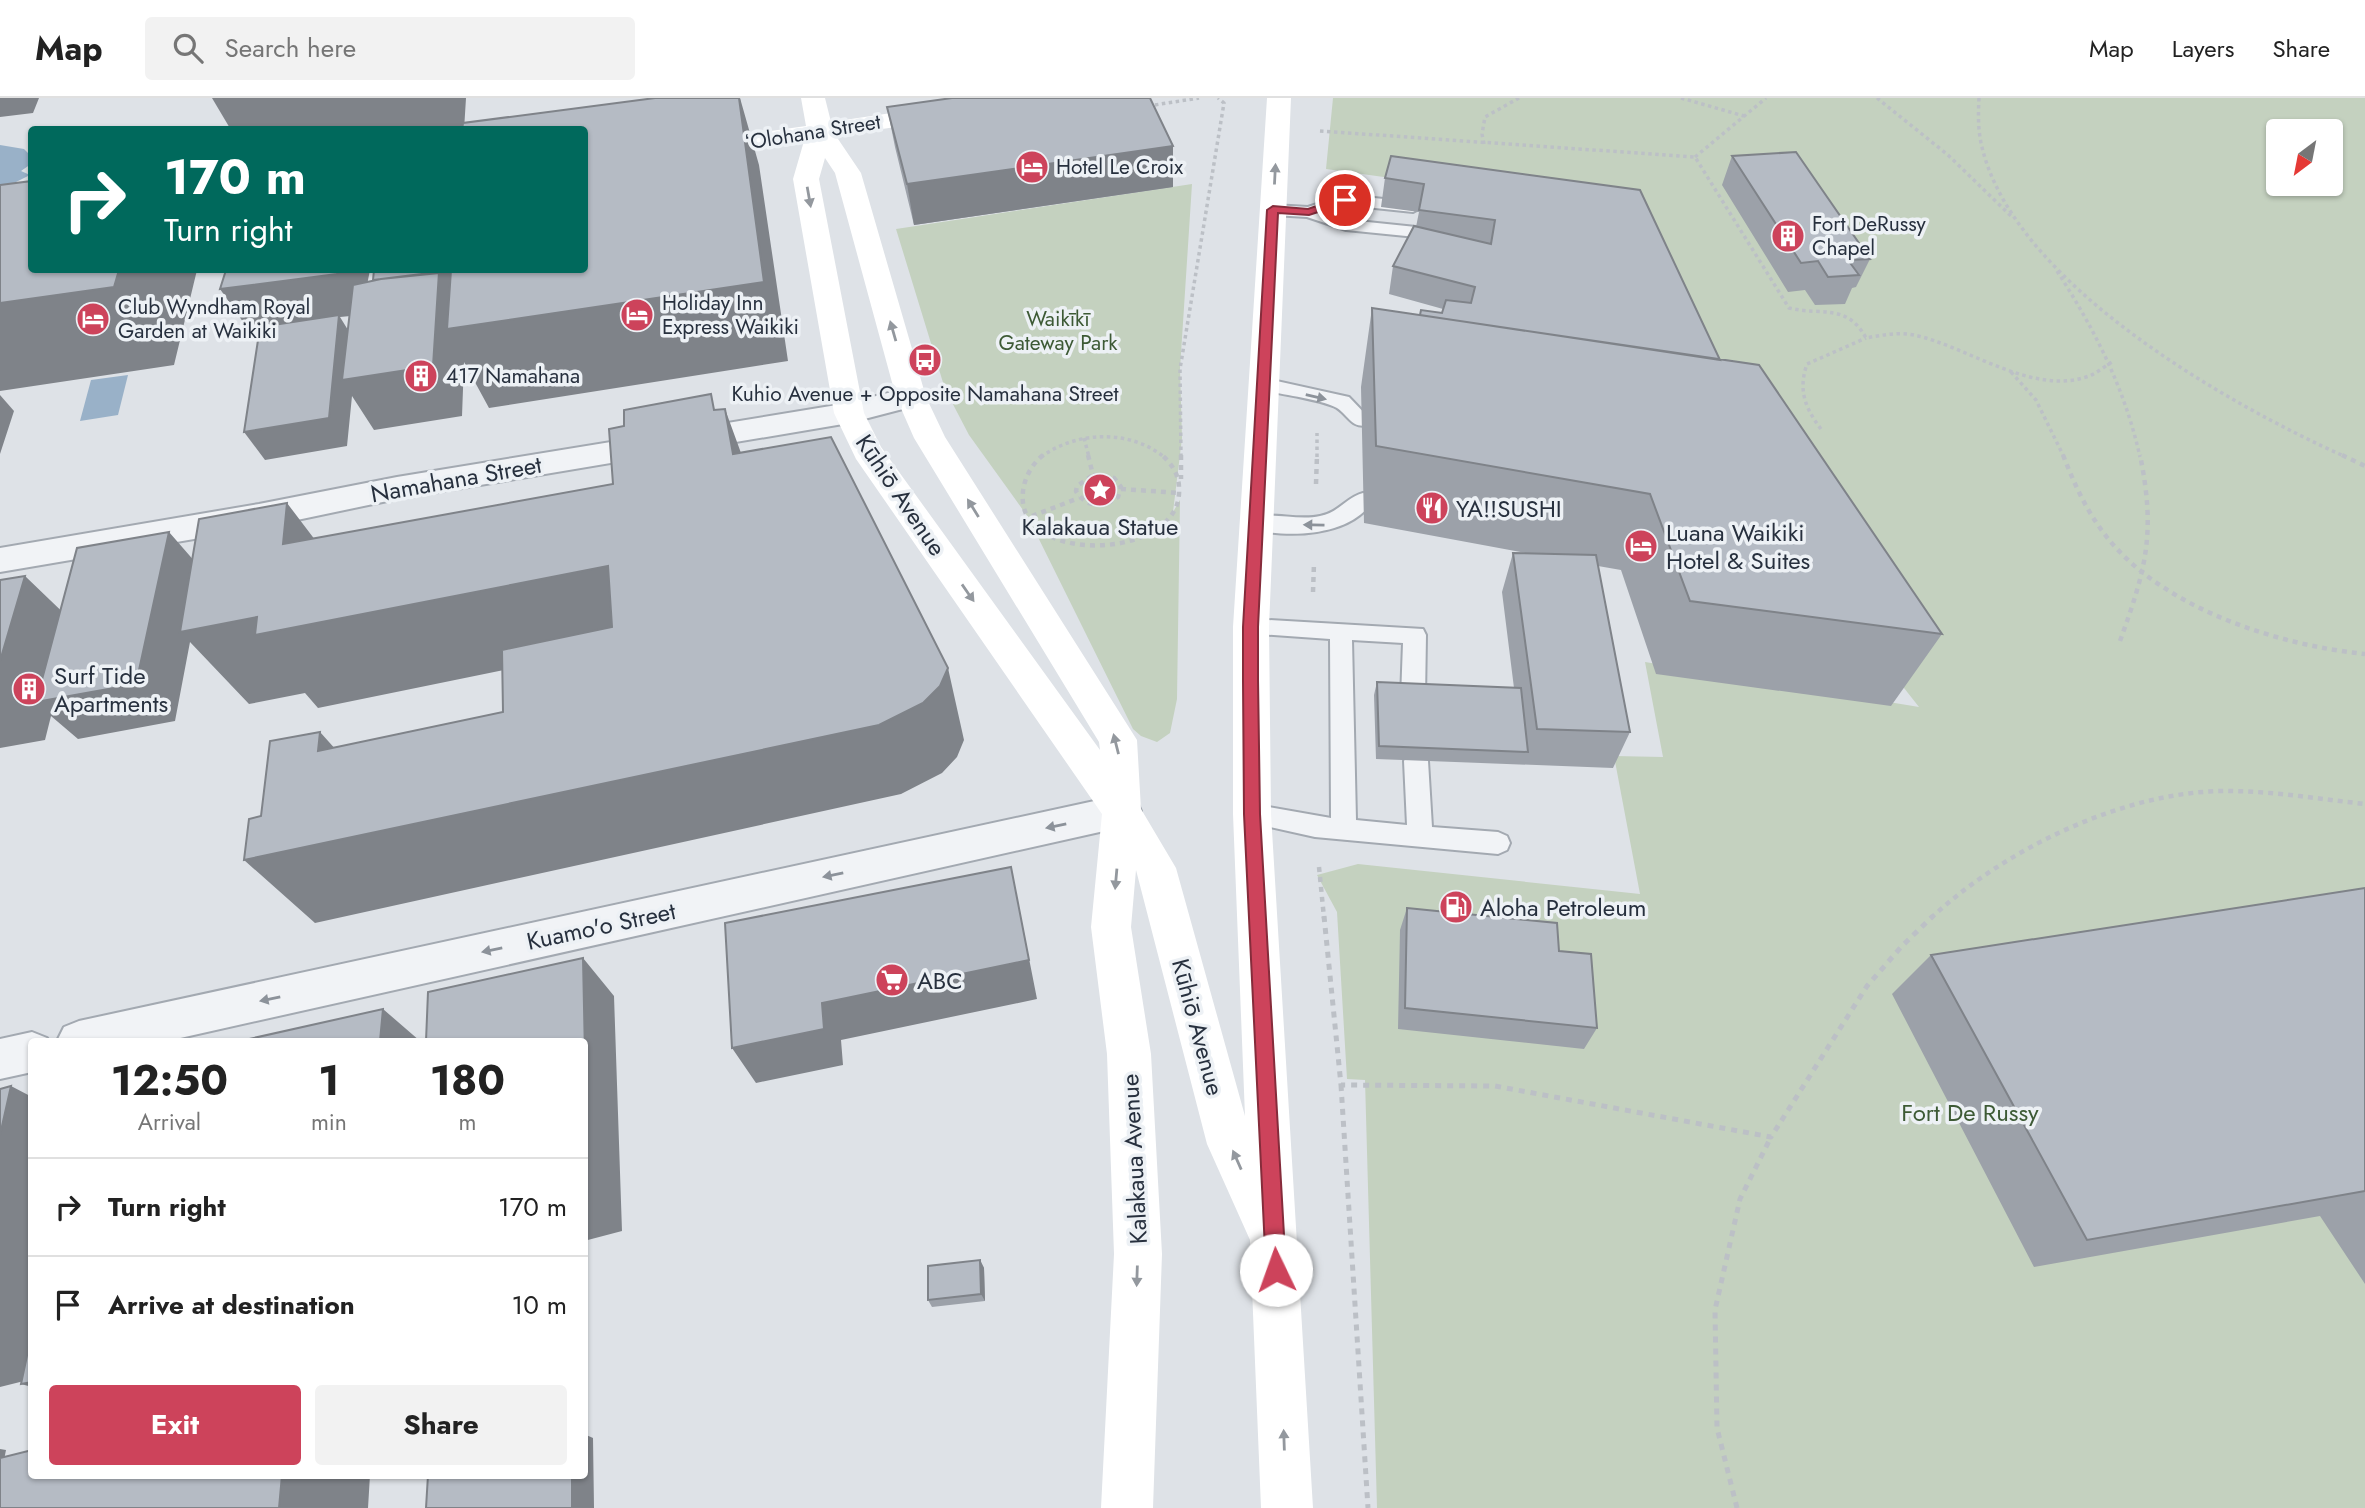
<!DOCTYPE html>
<meta charset="utf-8">
<style>
:root{--surface:#fff;--page:#f2f2f2;--text:#222;--muted:#767676;--line:#e0e0e0;--accent:#cd435b}
body{margin:0;font-family:Jost,sans-serif;background:var(--page);color:var(--text);height:100vh;display:flex;flex-direction:column;font-size:26px;white-space:nowrap}
*{box-sizing:border-box;margin:0}
p{font-size:23px;color:var(--muted)}
.icon{flex:none;width:38px;height:38px;fill:none;stroke:currentColor;stroke-width:2;stroke-linecap:round;stroke-linejoin:round}
.map{position:relative;flex:1;overflow:hidden}
.side{position:absolute;left:28px;top:940px;width:560px;height:441px;display:flex;flex-direction:column;background:var(--surface);border-radius:7px;box-shadow:0 2px 5px #0004}
.side>*{flex:none}
.top-card{position:absolute;left:28px;top:28px;width:560px;height:147px;border-radius:7px;box-shadow:0 2px 5px #0004;background:#00695c;color:#fff;overflow:hidden}
.needle{width:46px;rotate:212deg}
.fabs{position:absolute;left:2266px;top:21px;display:grid;gap:14px}
.fabs a{display:grid;place-items:center;width:77px;height:77px;border-radius:7px;background:var(--surface);box-shadow:0 2px 5px #0004;font-size:35px}
.pin{position:absolute;display:grid;place-items:center;width:60px;height:60px;color:#fff;margin:-30px;border:4px solid #fff;border-radius:50%;box-shadow:0 2px 7px #0007}
.me{position:absolute;width:77px;margin:-38px;rotate:357deg;stroke-linejoin:round;filter:drop-shadow(0 0 5px #0008)}
.turn{display:flex;align-items:center;gap:24px;height:147px;padding:0 21px;font-size:32px}
.turn .icon{width:91px;height:91px;stroke-width:2.5}
.turn b{display:block;font-size:49px;line-height:60px}
.eta{display:flex;justify-content:space-evenly;align-items:center;height:119px;text-align:center}
.eta b{font-size:42px;font-weight:700;line-height:49px}
.button{display:flex;gap:14px;margin-top:auto;padding:14px 21px}
.button a{flex:1;height:80px;border-radius:7px;background:var(--accent);color:#fff;font-size:28px;font-weight:700;line-height:80px;text-align:center}
.button a+a{background:var(--page);color:var(--text)}
ul{padding:0;list-style:none}
li{display:flex;align-items:center;gap:21px;height:98px;padding:0 21px;border-top:2px solid var(--line)}
li div{flex:1}
li b{display:block;font-size:26px}
li em{font-style:normal}
header{display:flex;align-items:center;gap:42px;box-sizing:border-box;height:98px;padding:0 35px;background:var(--surface);border-bottom:2px solid var(--line)}
header strong{font-size:33px}
nav{display:flex;gap:38px;margin-inline-start:auto;font-size:24px}
.search{width:490px;height:63px;background:var(--page);display:flex;align-items:center;gap:18px;box-sizing:border-box;padding:0 24px;border-radius:7px;color:var(--muted);font-size:26px}
.map>svg:first-child{display:block}
.green{fill:#c4d1bf;fill-rule:evenodd}
.water{fill:#99b1c8}
.lines{fill:none;stroke-linecap:round;stroke-linejoin:round}
.lane-casing{stroke:#a3a9b1;stroke-width:4}
.street-casing{stroke:#a3a9b1;stroke-width:4}
.path-far2{stroke:#bcc0c6;stroke-width:3.5;stroke-dasharray:3.5 3.5;stroke-linecap:butt}
.path-far1{stroke:#bcc0c6;stroke-width:4.5;stroke-dasharray:5 5;stroke-linecap:butt}
.path{stroke:#bcc0c6;stroke-width:5;stroke-dasharray:6 6;stroke-linecap:butt}
.lane{fill:#f1f3f6;fill-rule:evenodd}
.street{fill:#f1f3f6;fill-rule:evenodd}
.secondary{fill:#fff;fill-rule:evenodd}
.wall{fill:#9ca1a9}
.shaded-wall{fill:#7f8389}
.building{fill:#b5bbc4;stroke:#7f8389;stroke-width:2}
.oneway{fill:#93989e}
.oneway2{fill:#8c929a}
.route{fill:#cd435b;stroke:#852c3b;stroke-width:2}
.labels{text-anchor:middle;dominant-baseline:central;stroke-width:7;stroke-linejoin:round;paint-order:stroke}
.far-street-label{font-size:21px;fill:#27303e;stroke:#edf1f5}
.far-poi-label{font-size:21px;fill:#27303e;stroke:#edf1f5;text-anchor:start}
.far-park-label{font-size:21px;fill:#3d5a35;stroke:#edf1f5}
.street-label{font-size:24px;fill:#27303e;stroke:#edf1f5}
.poi-label{font-size:24px;fill:#27303e;stroke:#edf1f5;text-anchor:start}
.park-label{font-size:24px;fill:#3d5a35;stroke:#edf1f5}
</style>
<header>
<strong>Map</strong>
<div class="search"><svg class="icon" aria-label="search" viewBox="0 0 24 24"><circle cx="10" cy="10" r="6"/><path d="M15 15l6 6"/></svg>Search here</div>
<nav><a>Map</a><a>Layers</a><a>Share</a></nav>
</header>
<div class="map">
<svg width="2365" height="1410" viewBox="0 0 2365 1410">
<rect width="100%" height="100%" fill="#dee2e7"/>
<path class="green" d="M1333,0H2365V1410H1377L1365,982L1347,981L1337,814L1317,777L1358,766L1640,796L1614,658L1663,659L1645,564L1919,609L1785,439L1644,115L1326,71ZM2278,33H2331V86H2278Z
M1192,86L1180,271L1182,340L1173,414L1180,402L1177,601L1170,635L1157,644L1141,638L1133,631L1028,419L969,337L945,291L896,131Z"/>
<path class="water" d="M0,47L24,51L31,58V66L21,73L30,77L2,91L0,88Z
M128,277L118,317L80,323L91,282Z"/>
<g class="lines">
<defs>
<path id="lane" d="M1345,97L1413,104L1422,109L1413,114L1346,107L1326,114L1348,122L1416,129L1425,134L1416,139L1346,132L1307,119L1273,117L1264,112L1273,107L1308,109Z
M1263,280L1349,299L1371,322L1368,327C1352,331 1349,318 1337,310C1322,301 1275,296 1256,290L1253,286L1256,282Z
M1363,395L1370,397L1373,402C1352,439 1285,441 1249,430L1245,425L1249,420C1271,413 1297,423 1320,418C1338,415 1347,399 1363,395Z
M1251,521L1423,531L1426,537L1425,600L1421,606L1413,609L1405,606L1401,600L1403,545L1352,542L1356,722L1407,727L1404,663L1408,656L1416,653L1424,656L1428,663L1432,729L1498,734L1507,738L1510,745L1507,752L1498,756L1315,739L1243,723L1240,716L1243,709L1252,706L1331,720L1330,541L1243,535L1240,529L1243,523Z"/>
<path id="street" d="M911,289L922,292L926,299L922,306L849,325L397,401L259,430L0,474V450L259,406L397,379L849,305Z
M1122,697L1136,702L1141,713L1136,724L1122,729L167,943H57L64,929L79,923Z
M32,934L47,940L49,943H32V974L0,981V941Z"/>
</defs>
<use href="#lane" class="lane-casing"/>
<use href="#street" class="street-casing"/>
<path class="path-far2" d="M1681,0L1744,18
M1877,0L1948,57L2013,120
M1979,0C1978,18 1978,36 1983,53C2018,187 2227,306 2346,359
M1148,8L1199,0
M1320,33L1695,59L1789,210C1822,218 1847,205 1866,240C1882,237 1898,234 1914,237C1967,248 2033,299 2089,278C2097,275 2105,268 2112,264
M1484,46L1482,36L1485,19L1519,0
M1695,59L1766,0
M2057,173C2095,232 2125,291 2140,359
M2011,274L2036,302L2064,359
M1821,331C1805,310 1798,292 1807,266L1866,240
M1084,340L1089,359
M1041,359C1076,333 1130,331 1164,359
M1181,359L1180,271L1224,5L1218,0
M1317,359V335"/>
<path class="path-far1" d="M1043,357C1029,369 1021,386 1023,405C1031,468 1184,459 1179,390C1179,377 1172,366 1162,357
M1088,357L1093,377
M1181,357V381
M2063,357C2074,385 2085,410 2103,434C2158,509 2276,547 2365,556
M2342,357L2365,368
M1093,377L1114,380L1121,389L1118,399C1103,410 1086,410 1076,393L1077,388Z
M1316,386L1317,357
M1121,391L1180,395
M1032,418L1079,400
M1313,494L1314,465
M2120,543C2146,471 2156,435 2140,357
M1319,769L1324,820
M1931,820C2005,751 2124,693 2226,693C2273,693 2319,701 2365,706"/>
<path class="path" d="M1324,818L1341,987L1495,988L1771,1039L1867,888L1902,848L1933,818
M1341,987L1368,1410
M1737,1410L1717,1330L1715,1212L1740,1101L1771,1039"/>
<use href="#lane" class="lane"/>
<use href="#street" class="street"/>
<path class="secondary" d="M801,0H825L831,24L992,0H1054L1051,5L1042,7L836,38L861,75L926,299L945,339L1137,642L1141,711L1176,770L1245,1018L1233,716V529L1267,0H1291L1269,529L1271,716L1313,1410H1261L1250,1142L1207,1046L1136,772L1131,829L1151,956L1162,1156L1153,1410H1101L1114,1156L1107,956L1091,829L1102,716L856,361L834,315L793,81L804,43L701,59L692,56L688,51L692,46L701,43L806,28ZM825,60L835,75L896,299L914,340L1099,644L1100,652L881,349L864,315L819,81Z"/>
</g>
<path class="wall" d="M887,9L1173,89L914,127L895,49Z
M1391,58L1720,262L1942,536L1891,608L1656,576L1621,472L1598,468L1630,634L1613,670L1376,661L1374,597L1377,584L1514,590L1502,494L1513,455L1531,456L1364,425L1361,289L1372,210L1420,217L1442,215L1443,211L1389,196L1393,168L1416,129L1419,114L1381,109L1385,80Z
M1732,58L1870,161L1856,189L1852,190L1845,206L1815,207L1805,192L1788,194L1722,87Z
M2365,790V1186L2320,1118L2034,1169L1892,896L1931,857Z
M1407,810L1559,853L1597,930L1584,951L1398,931L1400,832Z
M980,1162L984,1170L985,1203L932,1209L928,1202Z"/>
<path class="shaded-wall" d="M0,0H39L33,15L0,19Z
M212,0H466L464,32H231Z
M739,0H740L759,67L788,263L489,310L464,264L462,318L374,332L352,298L347,348L265,362L244,334L339,220L248,231L220,191L338,172H370L361,217L340,219L356,245L373,186Z
M1173,48V89L914,127L907,86Z
M119,172H197L174,267L0,293V205Z
M0,297L14,313L0,356Z
M725,311L753,388L733,356Z
M287,405L344,480L608,468L645,543L318,610L305,595L249,606L190,544L175,623L78,641L51,618L45,642L0,650V563L25,478L75,526L169,434L203,473L283,446Z
M948,570L964,642L957,659L942,675L901,696L315,825L244,762Z
M320,634L382,703L318,653Z
M1011,769L1037,901L841,942L843,967L756,985L732,950L822,905Z
M583,860L614,898L622,1133L584,1143Z
M383,911L420,943H380Z
M11,988L32,999V1281L0,1289V1037Z
M980,1162L984,1170L985,1203L981,1196Z
M32,1284V1289L21,1286Z
M584,1336L593,1340L594,1410H572V1377H584Z
M0,1351L6,1352L1,1377L0,1396Z
M282,1377H370L368,1410H279Z"/>
<path class="building" d="M655,0H739L764,184L447,231L451,172H584V32H462L463,25Z
M952,0H1150L1173,48L907,86L887,9Z
M1796,54L1870,161L1848,162L1859,177L1828,179L1818,163L1801,165L1732,58Z
M1391,58L1640,92L1720,262L1420,217L1421,212L1442,215L1446,202L1471,205L1475,189L1393,168L1414,128L1491,146L1495,122L1419,112L1424,86L1385,80Z
M32,83V172H119L114,189L0,205V87Z
M226,172H338L337,176L220,191Z
M374,172H451V173L439,175L381,181L373,182Z
M439,174L433,268L342,282L353,187L381,181Z
M1372,210L1759,267L1942,536L1690,503L1650,396L1376,348Z
M339,217L329,320L244,334L260,229Z
M711,296L714,312L725,311L733,356L831,339L948,570L940,588L923,605L879,627L244,762L249,721L261,718L270,643L320,634L318,653L503,614L502,552L612,529L608,468L255,537L257,519L180,534L199,421L287,405L283,446L613,386L609,331L624,328V312Z
M169,434L136,586L36,604L77,450Z
M1513,455L1596,457L1630,634L1537,631Z
M25,478L0,563V482Z
M1377,584L1521,590L1528,654L1379,648Z
M1011,769L1029,862L822,905L824,931L732,950L725,825Z
M2365,790V1093L2087,1142L1931,857Z
M1407,810L1557,825L1559,853L1591,856L1597,930L1405,910Z
M583,860L588,1105L584,1106V943H426L428,894Z
M383,911L380,943H240Z
M11,988L0,1037V991Z
M980,1162L981,1196L928,1202V1168Z
M32,1234V1284L21,1286Z
M32,1352V1377H282L279,1410H0V1360Z
M428,1377H572V1410H426Z"/>
<defs><path id="oneway-solid" d="M-6-.8H1V-3.2L6.5 0L1 3.2V.8H-6Z" transform="scale(1.75)"/></defs>
<g class="oneway">
<use href="#oneway-solid" transform="translate(1275 76) rotate(-87)"/>
<use href="#oneway-solid" transform="translate(809 99) rotate(80)"/>
<use href="#oneway-solid" transform="translate(893 233) rotate(-106)"/>
<use href="#oneway-solid" transform="translate(973 410) rotate(-122)"/>
<use href="#oneway-solid" transform="translate(968 495) rotate(55)"/>
<use href="#oneway-solid" transform="translate(1116 646) rotate(-104)"/>
<use href="#oneway-solid" transform="translate(1116 781) rotate(95)"/>
<use href="#oneway-solid" transform="translate(1237 1062) rotate(-114)"/>
<use href="#oneway-solid" transform="translate(1137 1178) rotate(92)"/>
<use href="#oneway-solid" transform="translate(1284 1342) rotate(-92)"/>
</g>
<g class="oneway2">
<use href="#oneway-solid" transform="translate(1316 299) rotate(13)"/>
<use href="#oneway-solid" transform="translate(1314 427) rotate(-179)"/>
<use href="#oneway-solid" transform="translate(1056 728) rotate(168)"/>
<use href="#oneway-solid" transform="translate(833 777) rotate(168)"/>
<use href="#oneway-solid" transform="translate(492 852) rotate(168)"/>
<use href="#oneway-solid" transform="translate(270 901) rotate(168)"/>
</g>
<path class="route" d="M1345,98L1349,99V104L1309,117L1278,115L1258,529V582L1260,716L1286,1172L1283,1179L1276,1182L1269,1179L1266,1172L1244,716L1243,582V529L1267,112L1273,108L1308,111Z"/>
<defs>
<symbol id="hotel-disc" viewBox="-11 -11 22 22"><circle r="9.5" fill="#cd435b" stroke="#edf1f5"/><path d="M-6-4.5h1.5V1H6V5H4.5V3h-9V5H-6ZM-4 0a1.8 1.8 0 1 1 3.6 0ZM.5 0V-2.5h3Q6-2.5 6 0Z" fill="#fff"/></symbol>
<symbol id="building-disc" viewBox="-11 -11 22 22"><circle r="9.5" fill="#cd435b" stroke="#edf1f5"/><path d="M-4-6H4V6H1V3H-1V6H-4ZM-2.5-4.3h1.7v1.8h-1.7ZM.8-4.3h1.7v1.8H.8ZM-2.5-1h1.7V.8h-1.7ZM.8-1h1.7V.8H.8Z" fill="#fff"/></symbol>
<symbol id="bus-disc" viewBox="-11 -11 22 22"><circle r="9.5" fill="#cd435b" stroke="#edf1f5"/><path d="M-5-6H5V4H4V6H2V4H-2V6H-4V4H-5ZM-3.5-4V0h7V-4ZM-3.5 1.2v1.5H-2V1.2ZM2 1.2v1.5H3.5V1.2Z" fill="#fff"/></symbol>
<symbol id="sight-disc" viewBox="-11 -11 22 22"><circle r="9.5" fill="#cd435b" stroke="#edf1f5"/><path d="M0-6L1.8-2.2L6-1.7L2.9 1.2L3.7 5.4L0 3.3L-3.7 5.4L-2.9 1.2L-6-1.7L-1.8-2.2Z" fill="#fff"/></symbol>
<symbol id="restaurant-disc" viewBox="-11 -11 22 22"><circle r="9.5" fill="#cd435b" stroke="#edf1f5"/><path d="M-5-6h1v4h1v-4h1v4h1v-4h1v5L-1.5 .5V6h-2V.5L-5-1ZM5-6V6H3V1.5H1.5Q1.5-4 5-6Z" fill="#fff"/></symbol>
<symbol id="fuel-disc" viewBox="-11 -11 22 22"><circle r="9.5" fill="#cd435b" stroke="#edf1f5"/><path d="M-5.5-6h7V0h2V4h1.3V-2.5L3-4.5l.8-.8L6-3V5H2.5V1h-1V6h-7ZM-4.2-4.7v3.2H.2V-4.7Z" fill="#fff"/></symbol>
<symbol id="supermarket-disc" viewBox="-11 -11 22 22"><circle r="9.5" fill="#cd435b" stroke="#edf1f5"/><path d="M-6-5.5h2.5l.6 2H6L4.5 2H-2.5L-4.4-4H-6ZM-1.5 3.2a1.3 1.3 0 1 0 .1 0ZM3 3.2a1.3 1.3 0 1 0 .1 0Z" fill="#fff"/></symbol>
</defs>
<g fill-rule="evenodd">
<use href="#hotel-disc" x="1013" y="50" width="38" height="38"/>
<use href="#building-disc" x="1769" y="119" width="38" height="38"/>
<use href="#hotel-disc" x="618" y="198" width="38" height="38"/>
<use href="#hotel-disc" x="74" y="202" width="38" height="38"/>
<use href="#bus-disc" x="906" y="243" width="38" height="38"/>
<use href="#building-disc" x="402" y="259" width="38" height="38"/>
<use href="#sight-disc" x="1081" y="373" width="38" height="38"/>
<use href="#restaurant-disc" x="1413" y="391" width="38" height="38"/>
<use href="#hotel-disc" x="1622" y="429" width="38" height="38"/>
<use href="#building-disc" x="10" y="572" width="38" height="38"/>
<use href="#fuel-disc" x="1437" y="790" width="38" height="38"/>
<use href="#supermarket-disc" x="873" y="863" width="38" height="38"/>
</g>
<g class="labels">
<g class="far-street-label">
<text transform="translate(813 34) rotate(-9)">ʻOlohana Street</text>
</g>
<g class="far-poi-label">
<text x="1056" y="69">Hotel Le Croix</text>
<text x="1812" y="126">Fort DeRussy<tspan x="1812" dy="24">Chapel</tspan></text>
<text x="662" y="205">Holiday Inn<tspan x="662" dy="24">Express Waikiki</tspan></text>
<text x="118" y="209">Club Wyndham Royal<tspan x="118" dy="24">Garden at Waikiki</tspan></text>
<text x="446" y="278">417 Namahana</text>
<text x="925" y="296" text-anchor="middle">Kuhio Avenue + Opposite Namahana Street</text>
</g>
<g class="far-park-label">
<text x="1058" y="221">Waikīkī<tspan x="1058" dy="24">Gateway Park</tspan></text>
</g>
<g class="street-label">
<text transform="translate(456 381) rotate(-10)">Namahana Street</text>
<text transform="translate(901 397) rotate(56)">Kūhiō Avenue</text>
<text transform="translate(601 828) rotate(-12)">Kuamo'o Street</text>
<text transform="translate(1198 929) rotate(75)">Kūhiō Avenue</text>
<text transform="translate(1134 1061) rotate(-93)">Kalakaua Avenue</text>
</g>
<g class="poi-label">
<text x="1456" y="410">YA!!SUSHI</text>
<text x="1100" y="428" text-anchor="middle">Kalakaua Statue</text>
<text x="1666" y="434">Luana Waikiki<tspan x="1666" dy="28">Hotel &amp; Suites</tspan></text>
<text x="54" y="577">Surf Tide<tspan x="54" dy="28">Apartments</tspan></text>
<text x="1480" y="809">Aloha Petroleum</text>
<text x="917" y="882">ABC</text>
</g>
<g class="park-label">
<text x="1970" y="1014">Fort De Russy</text>
</g>
</g>
</svg>
<div class="fabs">
<a><svg class="needle" viewBox="-14 -14 28 28"><path d="M0-13l5 13h-10z" fill="#e53935"/><path d="M0 13l5-13h-10z" fill="#767676"/></svg></a>
</div>
<div class="pin" style="left:1345px;top:102px;background:#d93025"><svg class="icon" aria-label="arrive" viewBox="0 0 24 24"><path d="M6 21V4h12l-3 4 3 4H6"/></svg></div>
<svg class="me" style="left:1276px;top:1172px" viewBox="-20 -20 40 40"><circle r="19" fill="#fff"/><path d="M0-13L10 11 0 6-10 11z" fill="#cd435b"/></svg>
<div class="top-card">
<div class="turn"><svg class="icon" aria-label="right" viewBox="0 0 24 24"><path d="M7 20v-9h11M14 6l5 5-5 5"/></svg><div><b>170 m</b>Turn right</div></div>
</div>
<section class="side">
<div class="eta">
<div><b>12:50</b><p>Arrival</p></div>
<div><b>1</b><p>min</p></div>
<div><b>180</b><p>m</p></div>
</div>
<ul>
<li><svg class="icon" aria-label="right" viewBox="0 0 24 24"><path d="M7 20v-9h11M14 6l5 5-5 5"/></svg><div><b>Turn right</b></div><em>170 m</em></li>
<li><svg class="icon" aria-label="arrive" viewBox="0 0 24 24"><path d="M6 21V4h12l-3 4 3 4H6"/></svg><div><b>Arrive at destination</b></div><em>10 m</em></li>
</ul>
<div class="button"><a>Exit</a><a>Share</a></div>
</section>
</div>
